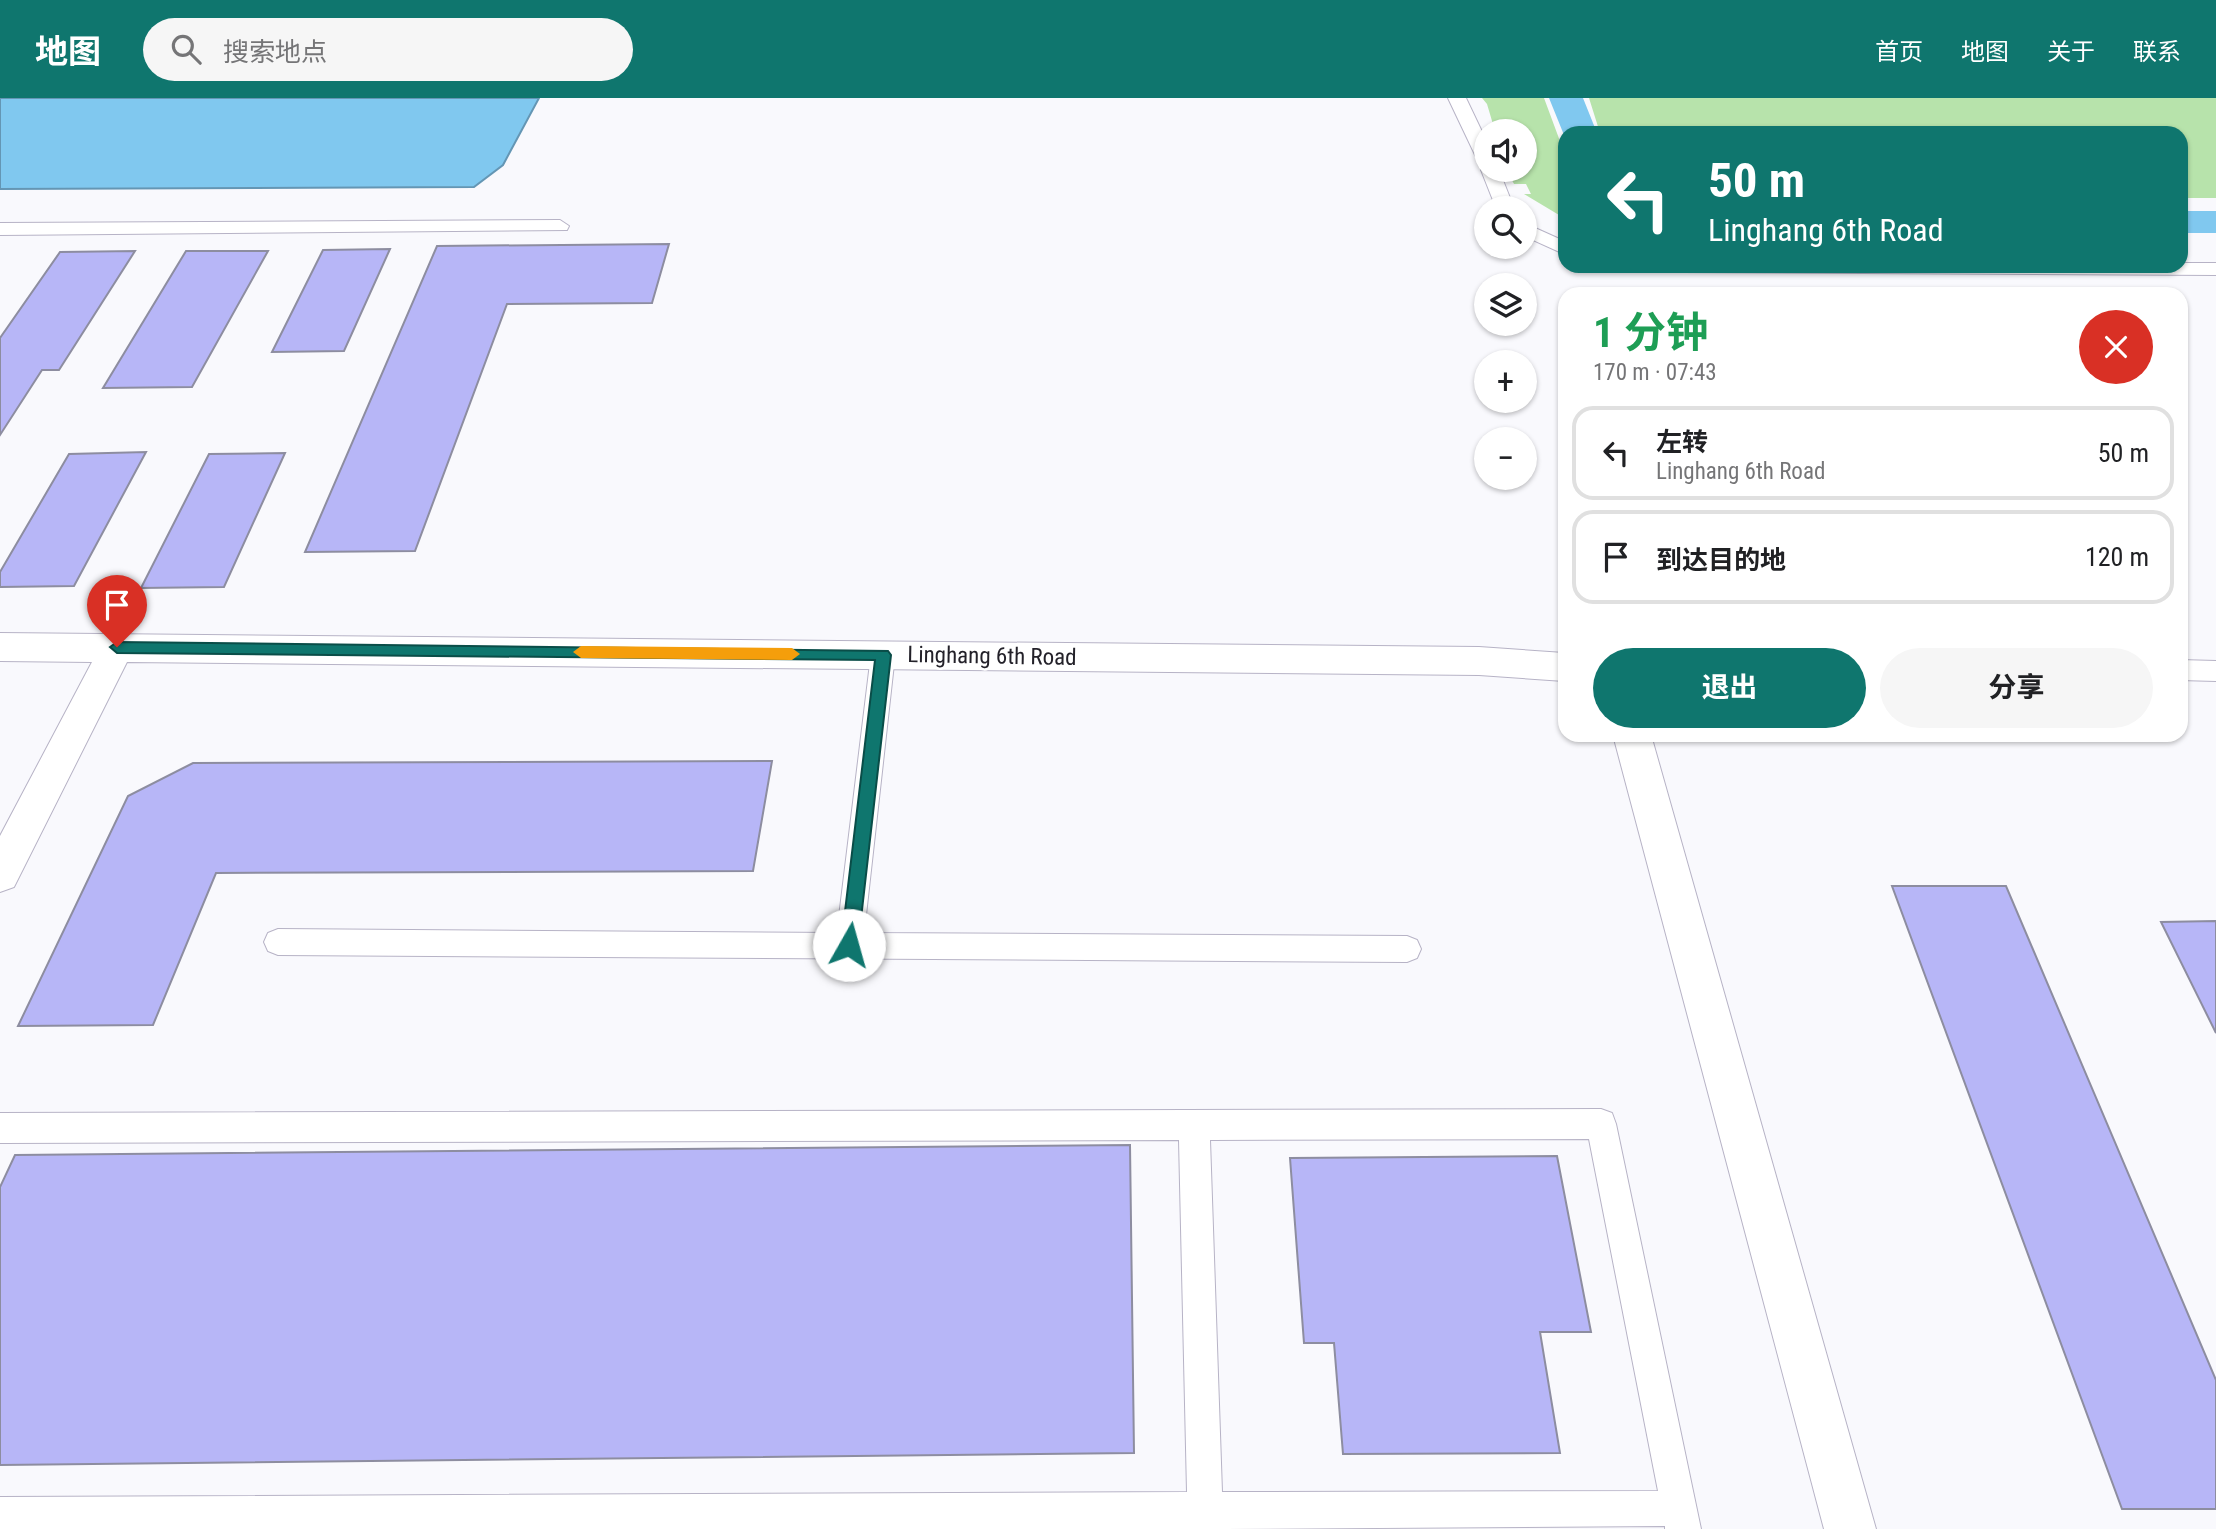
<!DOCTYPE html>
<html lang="zh">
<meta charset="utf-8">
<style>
:root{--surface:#fff;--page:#f6f6f6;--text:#202124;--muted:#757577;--line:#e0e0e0;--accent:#0f766e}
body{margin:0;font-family:"Roboto Condensed","Noto Sans SC",sans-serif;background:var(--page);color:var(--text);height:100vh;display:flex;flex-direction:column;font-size:26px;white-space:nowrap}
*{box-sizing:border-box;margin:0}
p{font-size:23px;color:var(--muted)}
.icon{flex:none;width:38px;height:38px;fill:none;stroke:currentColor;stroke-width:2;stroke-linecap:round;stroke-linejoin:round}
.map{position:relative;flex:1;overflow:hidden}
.details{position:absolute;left:1558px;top:189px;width:630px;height:455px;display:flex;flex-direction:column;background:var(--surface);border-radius:21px;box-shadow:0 2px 5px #0004}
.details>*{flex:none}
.banner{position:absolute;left:1558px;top:28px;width:630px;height:147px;border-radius:21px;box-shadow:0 2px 5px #0004;background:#0f766e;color:#fff;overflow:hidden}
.fabs{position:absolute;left:1474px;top:21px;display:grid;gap:14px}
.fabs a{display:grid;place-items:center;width:63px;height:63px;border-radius:50%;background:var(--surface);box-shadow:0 2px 5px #0004;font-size:35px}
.pin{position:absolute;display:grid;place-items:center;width:60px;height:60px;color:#fff;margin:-72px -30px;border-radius:50% 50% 50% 0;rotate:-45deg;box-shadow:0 0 7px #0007}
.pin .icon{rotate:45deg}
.me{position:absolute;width:77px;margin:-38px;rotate:7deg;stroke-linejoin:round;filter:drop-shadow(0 0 5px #0008)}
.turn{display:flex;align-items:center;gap:24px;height:147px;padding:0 35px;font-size:32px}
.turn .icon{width:91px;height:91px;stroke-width:2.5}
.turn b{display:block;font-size:49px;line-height:60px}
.round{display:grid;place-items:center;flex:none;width:74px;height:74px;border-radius:37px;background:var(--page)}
.head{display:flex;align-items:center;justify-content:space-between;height:119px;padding:0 35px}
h1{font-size:42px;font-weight:700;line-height:52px;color:#1e9e55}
.primary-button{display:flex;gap:14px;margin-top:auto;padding:14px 35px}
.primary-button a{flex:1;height:80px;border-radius:42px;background:var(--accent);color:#fff;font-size:28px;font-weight:700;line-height:80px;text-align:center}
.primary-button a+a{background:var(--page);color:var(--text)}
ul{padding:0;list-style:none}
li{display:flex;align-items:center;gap:21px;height:94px;margin:0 14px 10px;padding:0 21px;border:4px solid var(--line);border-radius:21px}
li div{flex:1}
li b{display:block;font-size:26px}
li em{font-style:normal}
header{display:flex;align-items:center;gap:42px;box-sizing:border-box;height:98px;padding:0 35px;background:var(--accent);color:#fff}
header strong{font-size:33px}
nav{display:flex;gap:38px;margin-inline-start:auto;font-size:24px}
.search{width:490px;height:63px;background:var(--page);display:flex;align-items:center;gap:18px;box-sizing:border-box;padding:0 24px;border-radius:38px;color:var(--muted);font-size:26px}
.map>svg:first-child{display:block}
.green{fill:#b7e3ab}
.water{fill:#80c8ef;stroke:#6496b4;stroke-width:2}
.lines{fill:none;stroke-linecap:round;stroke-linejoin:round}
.canal{fill:#80c8ef;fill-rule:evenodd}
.building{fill:#b7b6f7;stroke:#8d8da0;stroke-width:2}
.service-casing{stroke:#b7b3c6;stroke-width:2}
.minor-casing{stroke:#b7b3c6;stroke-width:2}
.service{fill:#fff;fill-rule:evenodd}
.minor{fill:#fff;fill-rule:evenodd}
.route{fill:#0f766e;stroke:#0a4d48;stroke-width:2}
.slow{fill:#f59e0b}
.labels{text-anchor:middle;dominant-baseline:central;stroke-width:5;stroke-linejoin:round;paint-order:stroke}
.street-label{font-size:23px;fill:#232129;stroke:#fff}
</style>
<header>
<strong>地图</strong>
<div class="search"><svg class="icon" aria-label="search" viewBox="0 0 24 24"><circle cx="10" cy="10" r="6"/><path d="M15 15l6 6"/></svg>搜索地点</div>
<nav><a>首页</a><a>地图</a><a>关于</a><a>联系</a></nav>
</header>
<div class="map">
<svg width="2216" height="1431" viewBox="0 0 2216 1431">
<rect width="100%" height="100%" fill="#f9f9fd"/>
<path class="green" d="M1482,0H1544L1564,54V120L1524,96H1531L1526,86H1514L1507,72H1524V33H1495L1487,6Z
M1589,0H2216V100H2181L2180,35H1600Z"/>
<path class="water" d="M0,0H539L503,67L474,89L0,91Z"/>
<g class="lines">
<path class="canal" d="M1549,0H1583L1597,35H1564V37Z
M2180,113H2216V135H2180Z"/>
</g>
<path class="building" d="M669,146L652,205L507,206L415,453L305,454L437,148Z
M390,151L344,253L272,254L323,152Z
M135,153L59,272H42L0,337V240L60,154Z
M186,153H268L192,289L103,290Z
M146,354L74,488L0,489V474L69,356Z
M285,355L224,489L141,490L209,356Z
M772,663L753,773L216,775L153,927L18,928L128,698L193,665Z
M1892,788H2006L2216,1282V1411H2122Z
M2216,823V935L2161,824Z
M1130,1047L1134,1355L0,1367V1089L15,1057Z
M1557,1058L1591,1234H1540L1560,1355L1343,1356L1334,1245H1304L1290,1060Z"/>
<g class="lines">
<defs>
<path id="service" d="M1448,0H1466L1486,42V66L1477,61Z
M1484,68H1486V72H1499L1514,110H1496L1481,72Z
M560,122L569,128L567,132L0,137V125Z
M1524,125L1564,143V156L1524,138Z
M2180,165H2216V177L1683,174L1676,172L1673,168H2180Z
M883,547L892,550L895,557L864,835L1407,838L1417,842L1421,851L1417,860L1407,864L278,857L268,853L264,844L268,835L278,831L837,835L871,557L874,550Z
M2180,562L2216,563V583L2180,582Z
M1601,1011L1612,1015L1616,1026L1701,1431H1665V1428L1224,1431H0V1399L1187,1394L1179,1042L0,1045V1015ZM1589,1041L1658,1393L1222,1394L1210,1042Z"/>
<path id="minor" d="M0,535L1479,549L1564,555V583L1479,577L127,564L14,789L0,794V738L92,564L0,563Z
M1613,637H1651L1876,1431H1824Z"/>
</defs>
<use href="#service" class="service-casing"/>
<use href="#minor" class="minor-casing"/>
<use href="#service" class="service"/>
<use href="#minor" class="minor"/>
</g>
<path class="route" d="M117,544L888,553L891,557L858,847L855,852L849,855L843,852L841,847L875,562L117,555L110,549Z"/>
<path class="slow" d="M581,548L792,550L800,556L792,562L581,560L573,554Z"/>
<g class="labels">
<g class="street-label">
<text transform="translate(992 558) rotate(1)">Linghang 6th Road</text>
</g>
</g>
</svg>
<div class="fabs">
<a><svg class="icon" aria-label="sound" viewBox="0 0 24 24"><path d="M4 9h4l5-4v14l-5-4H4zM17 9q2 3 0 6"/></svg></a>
<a><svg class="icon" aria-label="search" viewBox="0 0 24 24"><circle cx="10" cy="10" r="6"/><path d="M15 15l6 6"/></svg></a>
<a><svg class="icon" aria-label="layers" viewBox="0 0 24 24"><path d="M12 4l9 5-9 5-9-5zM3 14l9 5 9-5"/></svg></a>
<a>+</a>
<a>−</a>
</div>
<div class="pin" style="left:117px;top:549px;background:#d93025"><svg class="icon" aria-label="arrive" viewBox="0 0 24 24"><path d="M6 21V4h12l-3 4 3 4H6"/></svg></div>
<svg class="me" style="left:849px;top:847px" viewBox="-20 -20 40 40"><circle r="19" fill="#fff"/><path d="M0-13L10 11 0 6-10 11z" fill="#0f766e"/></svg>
<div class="banner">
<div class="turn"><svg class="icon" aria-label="left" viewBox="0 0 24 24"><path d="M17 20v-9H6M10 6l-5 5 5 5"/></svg><div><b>50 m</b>Linghang 6th Road</div></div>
</div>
<section class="details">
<div class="head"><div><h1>1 分钟</h1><p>170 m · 07:43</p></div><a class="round" style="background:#d93025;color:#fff"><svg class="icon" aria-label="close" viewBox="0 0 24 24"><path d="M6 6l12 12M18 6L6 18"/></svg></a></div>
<ul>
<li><svg class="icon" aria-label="left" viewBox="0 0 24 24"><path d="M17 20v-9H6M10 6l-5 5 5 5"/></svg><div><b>左转</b><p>Linghang 6th Road</p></div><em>50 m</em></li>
<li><svg class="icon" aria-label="arrive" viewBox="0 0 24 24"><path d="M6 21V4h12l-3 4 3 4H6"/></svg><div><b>到达目的地</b></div><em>120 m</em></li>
</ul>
<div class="primary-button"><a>退出</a><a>分享</a></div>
</section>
</div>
